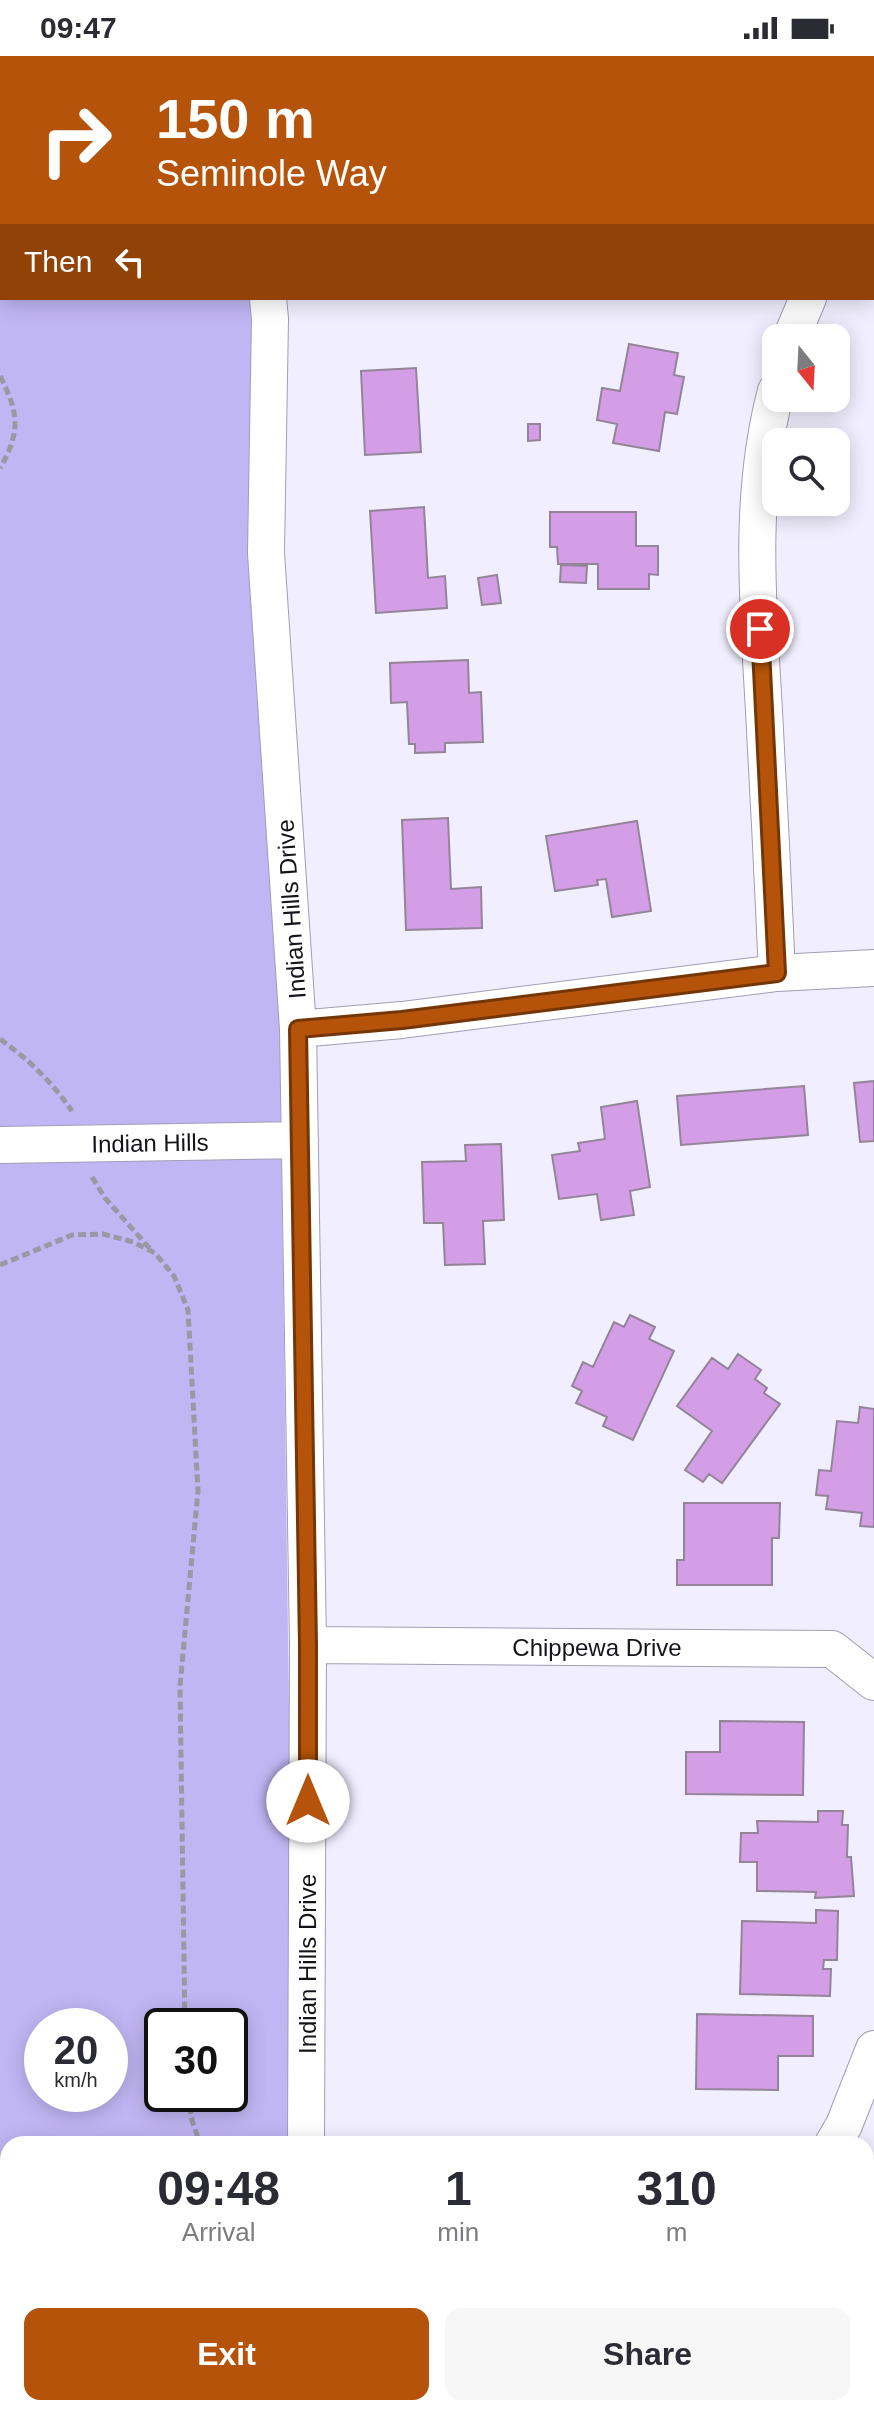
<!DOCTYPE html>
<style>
:root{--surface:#fff;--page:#f7f7f7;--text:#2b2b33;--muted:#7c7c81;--accent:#b45309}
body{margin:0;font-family:Arial,sans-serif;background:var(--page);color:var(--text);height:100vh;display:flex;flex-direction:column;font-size:30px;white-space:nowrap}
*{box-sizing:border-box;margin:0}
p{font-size:26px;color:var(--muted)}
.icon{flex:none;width:44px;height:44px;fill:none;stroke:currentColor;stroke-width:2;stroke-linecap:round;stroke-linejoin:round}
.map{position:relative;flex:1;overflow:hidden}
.drawer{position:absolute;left:0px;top:2080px;width:874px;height:280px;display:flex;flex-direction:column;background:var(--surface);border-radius:24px 24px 0 0;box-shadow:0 4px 20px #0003}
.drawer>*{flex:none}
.guide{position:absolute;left:0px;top:0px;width:874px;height:244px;box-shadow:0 4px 20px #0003;background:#b45309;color:#fff;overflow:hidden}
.needle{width:52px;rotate:162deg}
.controls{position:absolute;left:762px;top:268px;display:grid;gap:16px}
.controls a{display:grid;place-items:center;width:88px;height:88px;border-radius:16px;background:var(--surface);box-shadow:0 4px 20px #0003;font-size:40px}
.speed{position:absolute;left:24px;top:1952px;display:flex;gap:16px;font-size:40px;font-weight:700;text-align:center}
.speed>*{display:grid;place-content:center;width:104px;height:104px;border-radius:50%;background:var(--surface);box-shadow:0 4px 20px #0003;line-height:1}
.speed small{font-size:20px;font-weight:400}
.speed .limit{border:4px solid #111;border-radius:12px;background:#fff;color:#111}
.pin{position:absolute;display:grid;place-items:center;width:68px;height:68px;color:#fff;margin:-34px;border:4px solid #fff;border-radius:50%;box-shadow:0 2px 8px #0007}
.me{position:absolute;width:88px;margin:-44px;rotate:0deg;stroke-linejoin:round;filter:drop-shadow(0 0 6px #0008)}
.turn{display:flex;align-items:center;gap:28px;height:168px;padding:0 24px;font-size:36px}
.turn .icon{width:104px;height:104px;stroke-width:2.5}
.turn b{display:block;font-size:56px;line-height:68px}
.then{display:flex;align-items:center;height:76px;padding:0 24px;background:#0003;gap:16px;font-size:30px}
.eta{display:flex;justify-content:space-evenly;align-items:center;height:136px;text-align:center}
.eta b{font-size:48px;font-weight:700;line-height:56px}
.primary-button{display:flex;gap:16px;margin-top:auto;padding:16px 24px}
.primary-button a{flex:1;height:92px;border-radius:16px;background:var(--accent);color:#fff;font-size:32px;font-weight:700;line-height:92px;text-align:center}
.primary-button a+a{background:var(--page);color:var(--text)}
.status{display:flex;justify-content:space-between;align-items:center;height:56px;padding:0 40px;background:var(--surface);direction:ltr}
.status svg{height:22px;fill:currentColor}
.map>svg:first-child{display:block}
.green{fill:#c1b6f4;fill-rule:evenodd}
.building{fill:#d39ee6;stroke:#938498;stroke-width:2}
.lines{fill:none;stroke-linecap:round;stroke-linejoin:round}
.minor-casing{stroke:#a19db5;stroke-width:38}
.path{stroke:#9998a4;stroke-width:5;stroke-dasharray:8 4;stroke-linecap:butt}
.minor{stroke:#fff;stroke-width:36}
.route-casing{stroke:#753606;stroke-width:20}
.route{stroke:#b45309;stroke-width:14}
.labels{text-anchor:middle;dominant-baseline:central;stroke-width:6;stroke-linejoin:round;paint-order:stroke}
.street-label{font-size:24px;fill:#14131b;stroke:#fff}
</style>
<div class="status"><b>09:47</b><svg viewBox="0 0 49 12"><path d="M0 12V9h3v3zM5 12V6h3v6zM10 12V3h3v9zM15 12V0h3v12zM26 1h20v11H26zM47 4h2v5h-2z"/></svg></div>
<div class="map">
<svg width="874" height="2360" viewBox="0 0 874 2360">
<rect width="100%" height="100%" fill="#f1efff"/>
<path class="green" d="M0,0L195,2H2V242H265L270,263L295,2088H8V2352H299V2360H0ZM42,1970H110V2038H42ZM162,1970H230V2038H162Z"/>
<path class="building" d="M629,288L678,297L674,319L684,321L677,358L665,356L659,395L613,387L617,368L597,364L602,332L620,335Z
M416,312L421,396L365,399L361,315Z
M528,368H540V384L528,385Z
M424,451L428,522L445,520L447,552L376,557L370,455Z
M550,456H636V490H658V519L649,518V533H598V508H558L557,491H550Z
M561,509L587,510L586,527L560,526Z
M497,519L501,547L482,549L478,522Z
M468,604L469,637L481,636L483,686L445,687V696L415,697V688H409L407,646L391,647L390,607Z
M448,762L451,833L481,831L482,872L406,874L402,764Z
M637,765L651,855L612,861L606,823L597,824L598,829L555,835L546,780Z
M874,1025V1085L860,1086L854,1027Z
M804,1030L808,1079L681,1089L677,1040Z
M637,1045L650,1131L630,1135L634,1159L601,1164L597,1138L559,1143L552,1099L580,1095L578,1087L605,1083L601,1051Z
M501,1088L504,1164L483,1165L485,1208L445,1209L443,1167H424L422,1106L466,1105L465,1089Z
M630,1259L655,1271L649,1283L674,1295L633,1384L603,1370L607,1361L576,1347L582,1335L572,1330L583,1306L593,1311L614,1266L624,1271Z
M738,1298L761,1314L755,1323L767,1332L764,1337L780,1348L722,1427L709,1418L703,1426L685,1414L712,1375L677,1350L712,1302L728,1313Z
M860,1351L874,1353V1471L860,1470L862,1457L826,1453L828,1440L816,1439L819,1414L831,1415L837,1365L858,1367Z
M684,1447H780L779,1482H772V1529H677V1504H684Z
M720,1665L804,1666L803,1739L686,1738V1696H720Z
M818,1755H843L842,1769H848L847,1801H851L854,1840L815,1842L816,1836L757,1835V1806H740L741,1777H758L757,1765L818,1766Z
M816,1854L838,1855L837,1904H824L823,1913H831L830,1940L740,1938L742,1865L816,1867Z
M697,1958L813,1960V2000H778V2034L696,2033Z
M866,2226L874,2230V2273L866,2269Z"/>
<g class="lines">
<defs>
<path id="minor" d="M192,0L193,2
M566,0L574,2
M395,2L404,0
M872,146L874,144
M268,242L270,263L266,497L298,973L308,1589L306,2088
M791,282L808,242
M776,335C748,440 758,548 764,655C769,742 773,830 777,917
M298,973L402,964L777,917L874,912
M0,1089L300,1084
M308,1589L832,1593L874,1626
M833,2088L844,2069L874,1993
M304,2360V2352
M707,2360L708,2352"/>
</defs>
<use href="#minor" class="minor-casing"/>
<path class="path" d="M0,320C19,357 21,376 0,412
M0,983C28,1003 52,1026 72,1055
M92,1121L105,1142L151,1194
M0,1209L72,1179L103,1178L133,1186L155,1197L174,1220L188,1254L198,1435L180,1630L185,1970
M189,2038L191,2061L200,2088
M234,2360L235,2352"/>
<use href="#minor" class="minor"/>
</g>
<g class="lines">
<defs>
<path id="route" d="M308,1745V1589L298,973L402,964L777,917L760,573"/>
</defs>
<use href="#route" class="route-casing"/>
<use href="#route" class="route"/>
</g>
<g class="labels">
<g class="street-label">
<text transform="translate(291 853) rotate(-94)">Indian Hills Drive</text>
<text transform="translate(150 1087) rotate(-1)">Indian Hills</text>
<text x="597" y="1591">Chippewa Drive</text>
<text transform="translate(307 1908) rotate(-90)">Indian Hills Drive</text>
</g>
</g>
</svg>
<div class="controls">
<a><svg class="needle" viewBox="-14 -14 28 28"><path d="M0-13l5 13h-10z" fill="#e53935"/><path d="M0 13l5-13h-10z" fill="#7c7c81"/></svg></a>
<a><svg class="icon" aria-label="search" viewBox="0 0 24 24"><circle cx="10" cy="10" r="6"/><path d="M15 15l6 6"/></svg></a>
</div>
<div class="speed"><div>20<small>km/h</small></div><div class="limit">30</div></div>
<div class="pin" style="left:760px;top:573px;background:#d93025"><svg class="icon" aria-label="arrive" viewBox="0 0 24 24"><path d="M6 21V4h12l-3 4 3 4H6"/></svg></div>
<svg class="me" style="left:308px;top:1745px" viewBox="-20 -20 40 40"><circle r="19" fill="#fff"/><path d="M0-13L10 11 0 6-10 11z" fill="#b45309"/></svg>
<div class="guide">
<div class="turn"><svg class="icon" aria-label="right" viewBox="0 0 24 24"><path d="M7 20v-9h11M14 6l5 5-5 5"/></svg><div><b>150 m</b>Seminole Way</div></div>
<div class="then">Then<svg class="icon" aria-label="left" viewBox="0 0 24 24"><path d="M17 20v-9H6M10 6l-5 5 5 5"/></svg></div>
</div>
<section class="drawer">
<div class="eta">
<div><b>09:48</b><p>Arrival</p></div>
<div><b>1</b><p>min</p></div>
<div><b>310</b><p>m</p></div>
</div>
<div class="primary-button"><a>Exit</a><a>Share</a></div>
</section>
</div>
